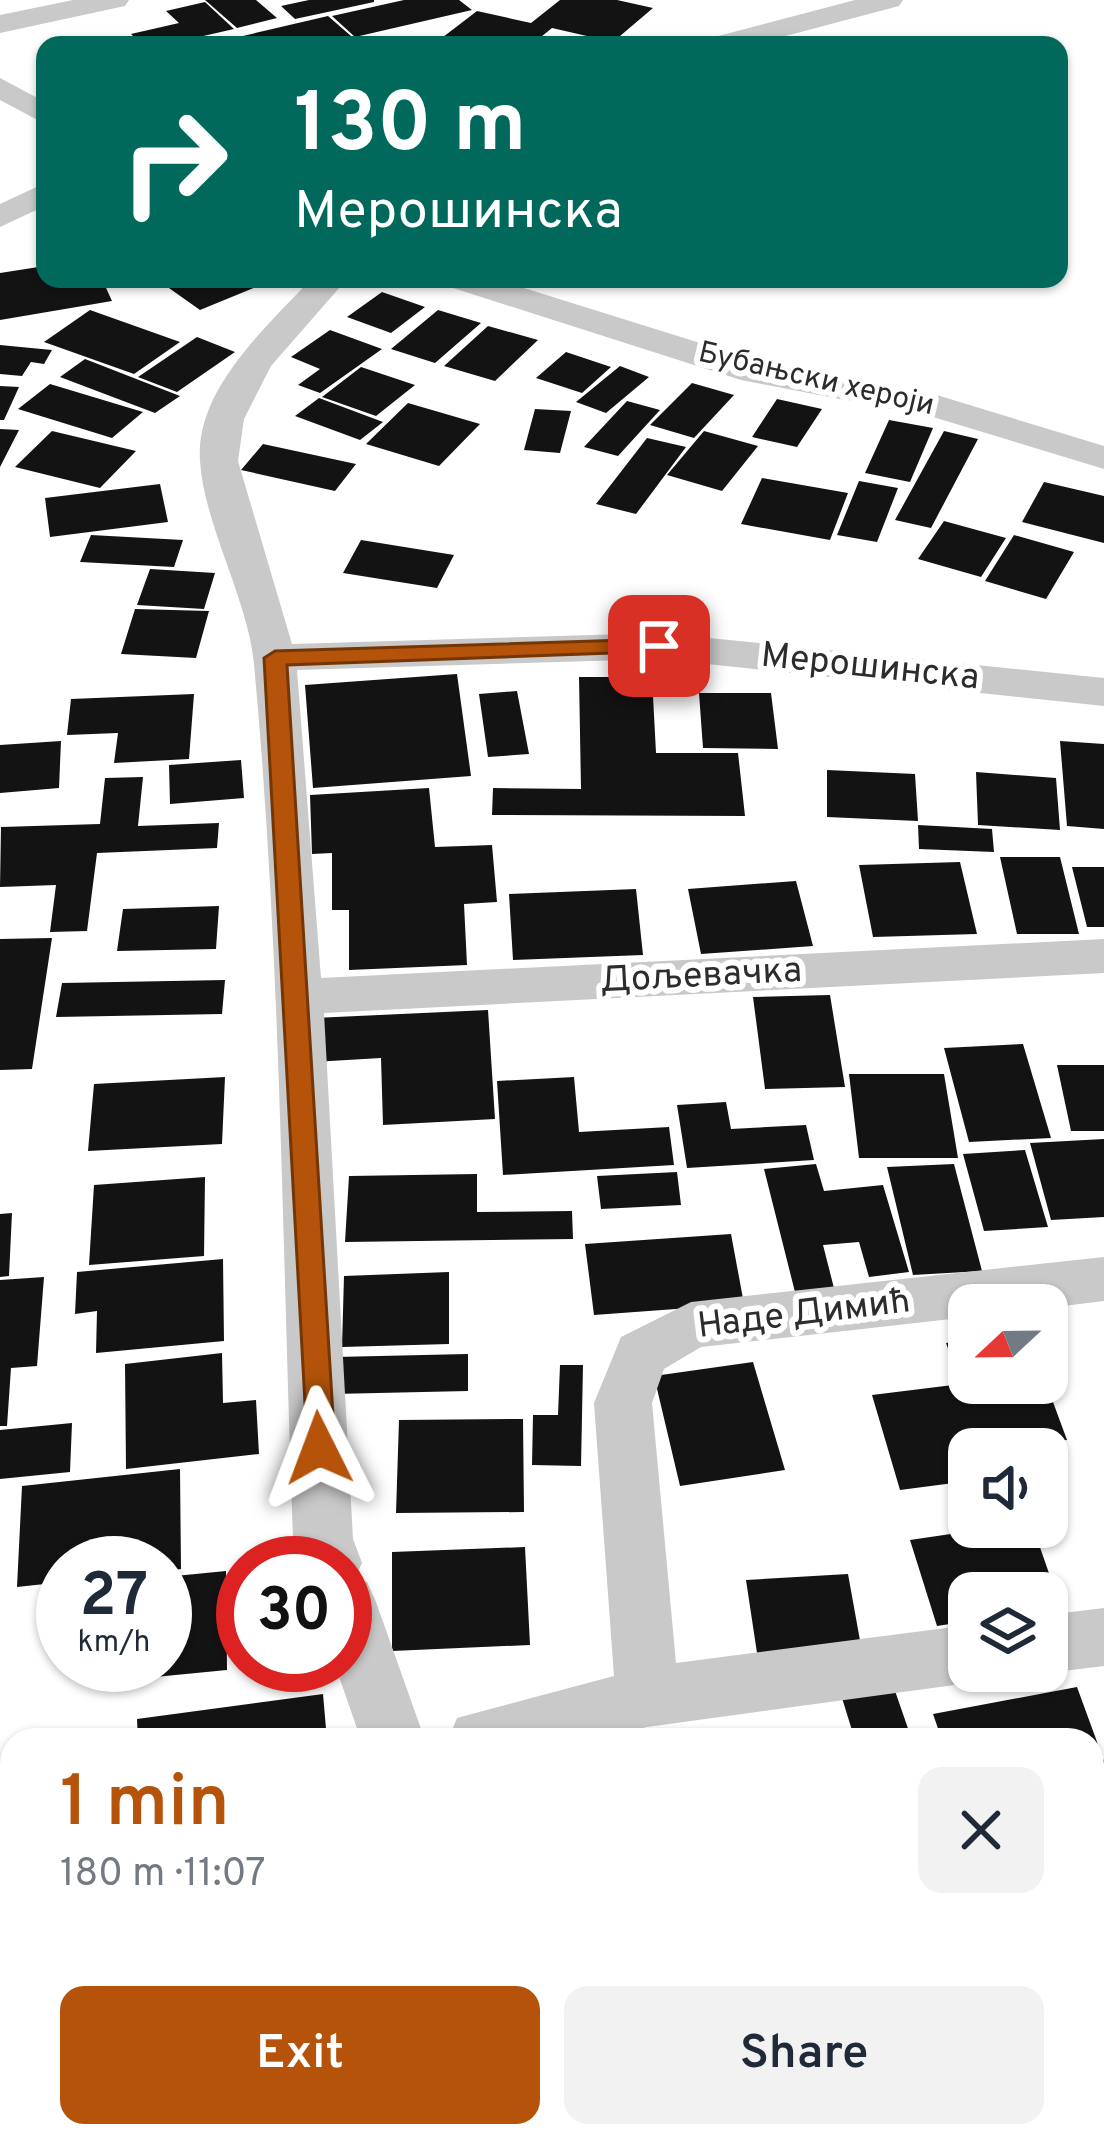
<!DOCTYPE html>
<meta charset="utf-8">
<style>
:root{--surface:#fff;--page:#f2f2f3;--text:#1f2937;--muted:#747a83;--accent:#b45309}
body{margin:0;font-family:Overpass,sans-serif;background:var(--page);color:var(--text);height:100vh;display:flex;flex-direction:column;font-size:45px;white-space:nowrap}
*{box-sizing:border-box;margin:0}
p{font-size:39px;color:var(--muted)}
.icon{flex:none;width:66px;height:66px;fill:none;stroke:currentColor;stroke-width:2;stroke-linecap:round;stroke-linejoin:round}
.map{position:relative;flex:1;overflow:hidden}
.panel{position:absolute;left:0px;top:1728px;width:1104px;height:420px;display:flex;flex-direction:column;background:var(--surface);border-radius:36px 36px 0 0;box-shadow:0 3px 9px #0004}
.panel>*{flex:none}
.hud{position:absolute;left:36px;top:36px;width:1032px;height:252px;border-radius:24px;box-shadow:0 3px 9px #0004;background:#00695c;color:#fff;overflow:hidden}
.needle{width:78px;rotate:248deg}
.tools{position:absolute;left:948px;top:1284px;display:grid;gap:24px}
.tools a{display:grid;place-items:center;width:120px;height:120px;border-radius:24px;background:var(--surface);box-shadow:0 3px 9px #0004;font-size:60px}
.speed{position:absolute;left:36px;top:1536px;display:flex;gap:24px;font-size:60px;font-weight:700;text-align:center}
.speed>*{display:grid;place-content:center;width:156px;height:156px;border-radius:50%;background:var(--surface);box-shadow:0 3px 9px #0004;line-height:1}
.speed small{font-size:30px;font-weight:400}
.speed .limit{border:18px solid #d22;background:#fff;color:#111}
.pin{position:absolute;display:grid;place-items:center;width:102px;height:102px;color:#fff;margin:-51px;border-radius:24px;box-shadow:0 6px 18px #0006}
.me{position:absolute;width:132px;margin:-66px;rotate:357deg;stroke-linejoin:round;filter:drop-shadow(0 0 9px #0008)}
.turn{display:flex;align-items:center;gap:42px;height:252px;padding:0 60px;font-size:54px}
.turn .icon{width:156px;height:156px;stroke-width:2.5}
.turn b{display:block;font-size:84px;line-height:102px}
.round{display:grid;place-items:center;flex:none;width:126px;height:126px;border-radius:24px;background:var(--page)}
.head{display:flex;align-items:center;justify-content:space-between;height:204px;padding:0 60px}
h1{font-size:72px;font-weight:600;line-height:90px;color:var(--accent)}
.action{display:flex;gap:24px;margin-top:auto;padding:24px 60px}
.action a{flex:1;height:138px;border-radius:24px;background:var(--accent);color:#fff;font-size:48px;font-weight:600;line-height:138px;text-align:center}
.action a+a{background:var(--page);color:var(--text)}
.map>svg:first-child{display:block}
.building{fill:#131313}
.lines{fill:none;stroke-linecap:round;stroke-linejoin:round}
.minor{fill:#c9c9c9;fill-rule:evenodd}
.route{fill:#b45309;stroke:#753606;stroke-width:3}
.labels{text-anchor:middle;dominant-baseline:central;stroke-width:12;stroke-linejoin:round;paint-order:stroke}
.far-street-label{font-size:30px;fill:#2c2c2c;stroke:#fff}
.street-label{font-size:36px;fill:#2c2c2c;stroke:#fff}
</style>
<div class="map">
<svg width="1104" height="2148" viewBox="0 0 1104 2148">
<rect width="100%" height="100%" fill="#fff"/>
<path class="building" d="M205,0H256L277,18L237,28Z
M309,0H374V2L295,19L281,6Z
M404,0H459L472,10L355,37L332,16Z
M560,0H617L653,8L613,42L552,28L531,45L434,44L477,11L531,23Z
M205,2L234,29L164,45H142L131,34L179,23L166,11Z
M328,16L351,36L312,45H236L230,39Z
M45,266V279H102L112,301L0,320V273Z
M165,279H260L266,283L200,310L159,281Z
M382,292L425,307L391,333L347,317Z
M90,310L180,342L134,374L44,342Z
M438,310L481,323L435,363L391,349Z
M488,326L538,340L495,381L444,366Z
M330,330L382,349L320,393L298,385L320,369L291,357Z
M197,337L235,352L177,392L138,377Z
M0,345L52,350L44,364L31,362L22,376L0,374Z
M566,352L611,367L582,393L536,378Z
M85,359L180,396L155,413L60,377Z
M620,366L649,377L606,413L576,402Z
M361,367L415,385L376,416L322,397Z
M692,383L734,395L694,438L650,425Z
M50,384L143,412L112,438L18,409Z
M0,386L19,387L4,420H0Z
M319,398L383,422L360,440L295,416Z
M777,399L822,409L797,447L752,437Z
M627,401L660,410L618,456L584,447Z
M408,403L480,424L439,466L366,444Z
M535,409L571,411L560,453L524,450Z
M889,420L933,428L910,482L865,473Z
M0,429L19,430L0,467Z
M52,431L136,451L100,488L15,467Z
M704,431L758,446L722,491L667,475Z
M944,431L978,439L931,528L895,520Z
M647,438L686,447L636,514L596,504Z
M263,444L356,464L335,491L241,470Z
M762,478L848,493L830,540L741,524Z
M859,481L898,488L877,542L837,535Z
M1044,482L1104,496V543L1022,522Z
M160,484L168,522L50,537L45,498Z
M944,521L1006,538L981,577L918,559Z
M91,535L183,540L174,567L80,562Z
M1014,535L1074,552L1046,599L985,581Z
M361,540L454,555L437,588L343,573Z
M150,569L215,573L204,609L137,605Z
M135,609L209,611L196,658L121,654Z
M457,674L471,776L313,788L305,685Z
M579,677H652L656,753H738L745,816L492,815L493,788L581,789Z
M517,691L529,754L488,757L479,694Z
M699,693H771L778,749L703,748Z
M194,694L189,759L114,763L118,733L67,735L71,699Z
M61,741L59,788L0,793V745Z
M1060,741L1104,744V829L1067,826Z
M241,760L244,798L170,804L169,765Z
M827,770L915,774L918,821L827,817Z
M976,772L1056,778L1060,830L978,825Z
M143,777L138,826L219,823L217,848L97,853L87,931L50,932L56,885L0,887L1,827L100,824L105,778Z
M429,788L435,847L492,845L497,902L464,904L467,965L349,970V910H332V853L312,854L310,795Z
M918,825L992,829L994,852L919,849Z
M1000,857H1060L1079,934H1017Z
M960,862L977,934L873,937L859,865Z
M1072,867H1104V927H1087Z
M796,881L813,946L701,954L688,889Z
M636,889L643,955L513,960L509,894Z
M219,906L216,949L117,951L123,909Z
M52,938L32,1069L0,1070V939Z
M225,980L222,1014L56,1017L62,983Z
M830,995L845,1087L765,1089L753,997Z
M488,1010L495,1119L383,1125L381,1058L313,1062L314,1018Z
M1023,1044L1051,1138L969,1142L944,1048Z
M1057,1065H1104V1131H1071Z
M849,1074H944L958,1158H859Z
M225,1077L222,1144L88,1151L94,1084Z
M574,1077L579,1132L669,1127L674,1165L503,1175L497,1081Z
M726,1102L731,1129L806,1125L814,1160L687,1168L677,1105Z
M1104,1139V1217L1051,1220L1030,1143Z
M1025,1150L1048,1227L984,1231L963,1154Z
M816,1164L824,1191L883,1185L909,1272L869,1277L859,1242L823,1245L835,1292L796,1296L764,1169Z
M954,1164L982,1271L913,1275L887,1167Z
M677,1172L681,1205L601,1209L597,1176Z
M477,1174V1212L572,1211L573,1239L345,1242L349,1176Z
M205,1177L204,1256L89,1265L94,1185Z
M12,1213L9,1276L0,1277V1214Z
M731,1234L744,1304L594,1315L585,1244Z
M223,1259L224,1341L96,1353L97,1311L75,1314L77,1272Z
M449,1272V1344L342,1347L344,1276Z
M44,1277L37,1366L11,1368L7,1426H0V1280Z
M969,1340V1383H1046L1067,1440L969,1449V1481L900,1490L872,1395L961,1384L946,1343Z
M222,1353L223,1403L256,1400L259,1454L126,1469L125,1364Z
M468,1354V1391L333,1394L335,1357Z
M753,1362L785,1470L680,1486L654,1376Z
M560,1365H583L581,1466L532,1465L533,1415H558Z
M523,1419L524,1512L396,1513L399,1420Z
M72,1423L70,1472L0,1479V1430Z
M180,1469L181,1569L165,1571V1563H63V1582L17,1587L22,1486Z
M998,1527H1033L1061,1608L1047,1610V1593H969V1621L937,1626L910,1540Z
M525,1547L530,1645L392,1651V1552Z
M226,1571L227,1670L93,1683L94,1665H165V1577Z
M848,1574L861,1646L757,1653L746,1580Z
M1077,1687L1104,1761V1837L1092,1839V1740H942L933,1714Z
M894,1688L912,1740H855L842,1698Z
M323,1694L327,1740H138L137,1719Z
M1104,1850V1977L1097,1978L1092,1965V1853Z
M12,1973V2136H148V2142L114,2148H0V1975Z
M251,2136H326L327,2148H190Z
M941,2136H1094L1098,2148H931L944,2143Z"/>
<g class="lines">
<path class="minor" d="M73,0H129L125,6L0,33V15Z
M855,0H903L899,6L752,45H703L707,39Z
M0,78L45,102V124L0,100Z
M45,183V206L0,227V204Z
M311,279H347L271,366L244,419L238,461L292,644L659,633L1104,678V706L659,659L297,670L321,978L1104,939V973L324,1013L353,1539L362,1563L355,1578L367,1582L376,1602L425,1740H361L335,1665H345V1563H300L293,1539C282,1248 281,954 254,664C248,599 204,525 200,461C195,389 267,327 311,279Z
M442,279H495L761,362L940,396L1104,446V469L933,417L741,380L447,286Z
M1104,1257V1301L1047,1308L969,1305V1317L701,1347L664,1369L652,1403L676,1663L969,1625V1671L991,1674L969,1683L647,1727L596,1740H448L457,1718L614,1676L594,1403L621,1337L691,1302Z
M1104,1608V1666L1047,1673L1042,1671H1047V1615Z
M1104,1989V2059L1092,2062V1992Z
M500,2136H681L677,2148H503Z"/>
</g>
<path class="route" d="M659,639L667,641V651L287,665L335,1448L330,1458H308L264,658L275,651Z"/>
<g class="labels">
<g class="far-street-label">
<text transform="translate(816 380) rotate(13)">Бубањски хероји</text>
</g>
<g class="street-label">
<text transform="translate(870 668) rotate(6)">Мерошинска</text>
<text transform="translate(701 977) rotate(-3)">Дољевачка</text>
<text transform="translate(804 1315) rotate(-7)">Наде Димић</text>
</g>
</g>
</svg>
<div class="tools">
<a><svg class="needle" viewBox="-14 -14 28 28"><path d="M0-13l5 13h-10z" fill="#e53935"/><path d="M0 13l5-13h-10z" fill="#747a83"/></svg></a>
<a><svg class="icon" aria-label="sound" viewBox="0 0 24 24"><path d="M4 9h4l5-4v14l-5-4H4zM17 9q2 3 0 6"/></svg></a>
<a><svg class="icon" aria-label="layers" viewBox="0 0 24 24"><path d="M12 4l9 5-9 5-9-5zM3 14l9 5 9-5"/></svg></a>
</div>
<div class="speed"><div>27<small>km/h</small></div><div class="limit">30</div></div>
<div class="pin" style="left:659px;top:646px;background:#d93025"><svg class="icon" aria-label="arrive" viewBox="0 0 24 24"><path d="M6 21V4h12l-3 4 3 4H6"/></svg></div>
<svg class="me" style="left:319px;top:1448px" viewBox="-20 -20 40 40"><path d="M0-17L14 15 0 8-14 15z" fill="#b45309" stroke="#fff" stroke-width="4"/></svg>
<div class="hud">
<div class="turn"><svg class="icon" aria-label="right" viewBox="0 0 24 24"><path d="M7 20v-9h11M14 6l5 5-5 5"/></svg><div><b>130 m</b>Мерошинска</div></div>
</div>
<section class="panel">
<div class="head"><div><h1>1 min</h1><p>180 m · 11:07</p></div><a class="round"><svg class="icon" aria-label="close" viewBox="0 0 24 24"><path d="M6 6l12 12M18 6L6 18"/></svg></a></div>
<div class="action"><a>Exit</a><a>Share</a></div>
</section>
</div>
